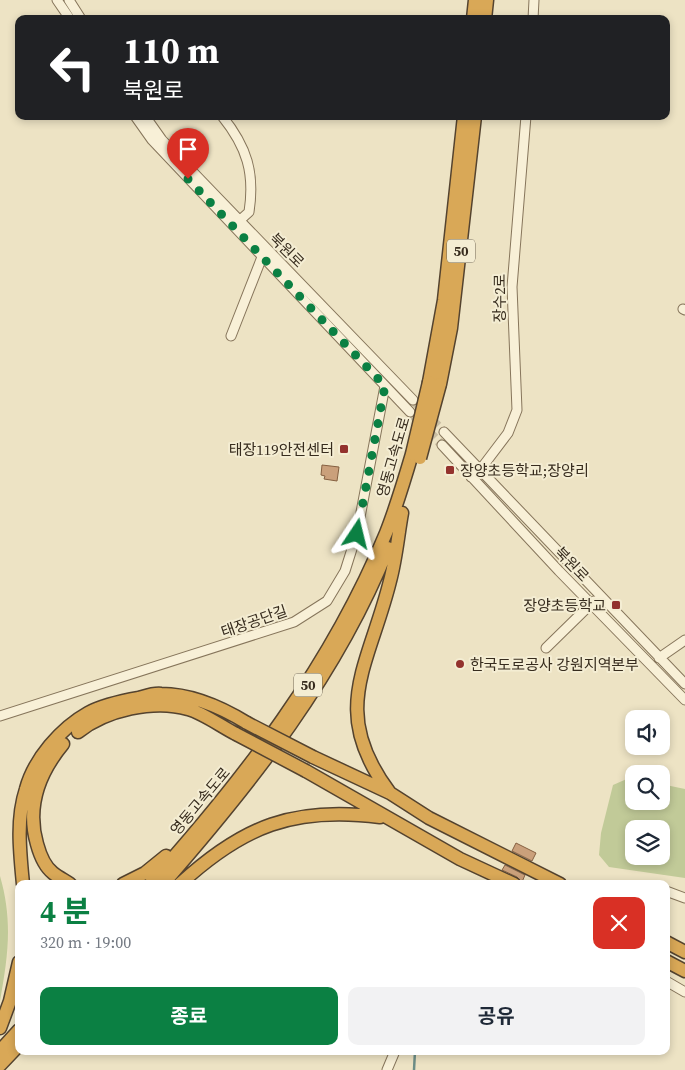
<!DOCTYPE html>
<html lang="ko">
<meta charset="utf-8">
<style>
:root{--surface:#fff;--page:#f2f2f3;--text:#1f2937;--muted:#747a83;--accent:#0b8043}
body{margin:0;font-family:"Source Serif 4","Noto Sans KR",serif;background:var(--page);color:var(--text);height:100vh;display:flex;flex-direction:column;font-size:19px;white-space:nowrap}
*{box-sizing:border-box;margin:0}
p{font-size:16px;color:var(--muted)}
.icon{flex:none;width:28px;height:28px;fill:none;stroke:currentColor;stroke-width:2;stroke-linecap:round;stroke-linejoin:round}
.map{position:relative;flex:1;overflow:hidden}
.panel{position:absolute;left:15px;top:880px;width:655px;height:175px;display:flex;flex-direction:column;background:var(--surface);border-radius:10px;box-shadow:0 2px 8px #0003}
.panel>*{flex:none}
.banner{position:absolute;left:15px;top:15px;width:655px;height:105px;border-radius:10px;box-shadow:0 2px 8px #0003;background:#202124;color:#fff;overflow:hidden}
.buttons{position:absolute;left:625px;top:710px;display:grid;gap:10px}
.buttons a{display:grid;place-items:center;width:45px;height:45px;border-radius:10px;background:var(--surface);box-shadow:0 2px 8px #0003;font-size:25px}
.pin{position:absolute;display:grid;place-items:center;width:42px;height:42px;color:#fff;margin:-51px -21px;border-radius:50% 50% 50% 0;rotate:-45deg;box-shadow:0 0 5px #0007}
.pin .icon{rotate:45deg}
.me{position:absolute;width:55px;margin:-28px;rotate:10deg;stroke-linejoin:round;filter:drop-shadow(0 0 4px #0008)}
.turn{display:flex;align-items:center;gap:18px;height:105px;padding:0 25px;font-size:22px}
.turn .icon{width:65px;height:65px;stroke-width:2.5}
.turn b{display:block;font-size:35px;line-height:42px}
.round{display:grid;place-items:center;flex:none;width:52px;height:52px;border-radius:10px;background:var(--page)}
.overview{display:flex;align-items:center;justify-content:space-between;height:85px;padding:0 25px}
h1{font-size:30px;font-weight:700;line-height:38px;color:var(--accent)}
.cta{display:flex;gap:10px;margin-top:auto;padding:10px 25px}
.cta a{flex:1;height:58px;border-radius:10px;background:var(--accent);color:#fff;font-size:20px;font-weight:700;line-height:58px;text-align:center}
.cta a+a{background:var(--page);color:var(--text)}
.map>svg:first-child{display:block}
.green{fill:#c1ca98;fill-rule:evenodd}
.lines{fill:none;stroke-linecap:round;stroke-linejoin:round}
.stream{stroke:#6d8e87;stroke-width:2.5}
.building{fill:#caa07b;stroke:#856041}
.minor-tunnel{stroke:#c9bea3;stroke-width:9;stroke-dasharray:9 4.5;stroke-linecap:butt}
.minor-casing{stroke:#86755b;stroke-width:11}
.highway-casing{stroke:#54432f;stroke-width:15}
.minor{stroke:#f8f0d7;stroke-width:9}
.highway{stroke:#d9a857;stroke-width:12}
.highway-bridge-casing{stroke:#54432f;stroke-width:15;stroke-linecap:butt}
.highway-bridge{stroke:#d9a857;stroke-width:12}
.route{stroke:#0b8043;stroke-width:9;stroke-dasharray:0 16.2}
.poi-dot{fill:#93322d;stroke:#f4edd3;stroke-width:2}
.labels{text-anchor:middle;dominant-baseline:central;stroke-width:4;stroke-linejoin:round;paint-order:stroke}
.shield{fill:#f4edd3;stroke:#706654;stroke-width:1}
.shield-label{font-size:14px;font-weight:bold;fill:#372c1e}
.street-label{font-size:15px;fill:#372c1e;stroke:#f4edd3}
.poi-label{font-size:15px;fill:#372c1e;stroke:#f4edd3;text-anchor:end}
</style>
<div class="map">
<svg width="685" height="1070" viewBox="0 0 685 1070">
<rect width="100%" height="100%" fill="#ede3c4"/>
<path class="green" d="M629,778L634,779V801H661V784L685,789V878L609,867L599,855L601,833L613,785ZM634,829H661V856H634Z
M0,876C13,921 8,956 0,1001Z"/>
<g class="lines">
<path class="stream" d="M414,1070L415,1051"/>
</g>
<path class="building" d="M322,465L339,467L337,481L324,479L325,476L321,475Z
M516,843L536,853L532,861L512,851Z
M505,865L525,875L522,882L517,877L502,870Z"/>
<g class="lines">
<path class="minor-tunnel" d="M413,400L444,432
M410,412L442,445"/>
<defs>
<path id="minor" d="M57,0L70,19
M69,0L81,19
M533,19L534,0
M135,116L152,140L410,412
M145,116L162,140L413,400
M222,116C247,147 255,173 249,212L239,221
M683,309L685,310
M231,336L262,257L266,253
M444,432L685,684
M442,445L559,571L685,700
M471,477L480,470L508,433L517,410L512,287L526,116
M546,648L594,601
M659,658L685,640
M0,716L294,622L327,601L345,571L357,533L385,386
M666,891L685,898
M666,981L685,992
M387,1070L395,1051"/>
<path id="highway" d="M473,19L475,0
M485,19L487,0
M429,382L444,300L464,116
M440,384L451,328L475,116
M78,732C106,710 154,699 188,709C203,713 222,727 236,734
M63,744C39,773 26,806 37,844C40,855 44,866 53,873C58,877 64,880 70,884
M313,757L390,793L429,818L560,884
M306,771L460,859L514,884
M390,793C328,711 369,666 390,581C396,559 398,535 402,513
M23,884C20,853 16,819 26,789C34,759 61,728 88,713C103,705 122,701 139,698C146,696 154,693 161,694C192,694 221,707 247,723
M123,884L145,873L166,856
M150,884C245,778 331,666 386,533C396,508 404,481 412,454
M163,884C253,781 337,675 388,548
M180,884C243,826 294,806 380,817
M666,942L685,952
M666,961L685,971
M0,1028L10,1001L19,962
M0,1051L19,1030
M0,1065L19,1045"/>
</defs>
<use href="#minor" class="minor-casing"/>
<use href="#highway" class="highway-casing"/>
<use href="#minor" class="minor"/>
<use href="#highway" class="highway"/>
<defs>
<path id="highway-bridge" d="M412,454L429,382
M420,458L440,384
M247,723L313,757
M236,734L306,771"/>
</defs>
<use href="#highway-bridge" class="highway-bridge-casing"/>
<use href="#highway-bridge" class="highway-bridge"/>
</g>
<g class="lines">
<path class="route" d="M188,179L385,386L357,534"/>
</g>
<g class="poi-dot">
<rect x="339" y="444" width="10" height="10" rx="2.5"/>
<rect x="445" y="465" width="10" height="10" rx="2.5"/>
<rect x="611" y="600" width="10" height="10" rx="2.5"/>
<circle cx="460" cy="664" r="5"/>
</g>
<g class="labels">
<g class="shield">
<rect x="447" y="239.5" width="28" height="23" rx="4"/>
<rect x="294" y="673.5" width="28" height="23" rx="4"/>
</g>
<g class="shield-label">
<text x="461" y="251">50</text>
<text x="308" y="685">50</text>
</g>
<g class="street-label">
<text transform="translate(287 250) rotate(45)">북원로</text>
<text transform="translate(499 298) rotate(-90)">장수2로</text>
<text transform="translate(393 457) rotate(-74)">영동고속도로</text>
<text transform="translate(572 564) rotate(46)">북원로</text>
<text transform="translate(254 621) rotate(-19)">태장공단길</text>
<text transform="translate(200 801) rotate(-50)">영동고속도로</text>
</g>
<g class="poi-label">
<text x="334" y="449">태장119안전센터</text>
<text x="460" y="470" text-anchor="start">장양초등학교;장양리</text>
<text x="606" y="605">장양초등학교</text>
<text x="470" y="664" text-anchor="start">한국도로공사 강원지역본부</text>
</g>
</g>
</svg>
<div class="buttons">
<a><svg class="icon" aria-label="sound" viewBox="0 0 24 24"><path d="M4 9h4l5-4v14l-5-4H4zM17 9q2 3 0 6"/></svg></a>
<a><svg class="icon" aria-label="search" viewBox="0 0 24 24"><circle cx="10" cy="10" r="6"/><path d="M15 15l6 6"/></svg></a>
<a><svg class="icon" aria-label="layers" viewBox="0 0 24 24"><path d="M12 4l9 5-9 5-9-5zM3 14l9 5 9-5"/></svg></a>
</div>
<div class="pin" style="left:188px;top:179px;background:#d93025"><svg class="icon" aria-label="arrive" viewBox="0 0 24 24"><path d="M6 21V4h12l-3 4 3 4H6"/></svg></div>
<svg class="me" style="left:357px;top:534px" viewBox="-20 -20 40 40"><path d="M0-17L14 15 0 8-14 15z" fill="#0b8043" stroke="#fff" stroke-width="4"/></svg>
<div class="banner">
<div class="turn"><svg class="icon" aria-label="left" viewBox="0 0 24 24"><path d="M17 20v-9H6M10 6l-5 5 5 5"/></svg><div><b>110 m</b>북원로</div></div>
</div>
<section class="panel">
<div class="overview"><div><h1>4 분</h1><p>320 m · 19:00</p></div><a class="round" style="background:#d93025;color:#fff"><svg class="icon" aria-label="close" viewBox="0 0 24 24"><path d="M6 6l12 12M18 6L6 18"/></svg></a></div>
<div class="cta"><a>종료</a><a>공유</a></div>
</section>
</div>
